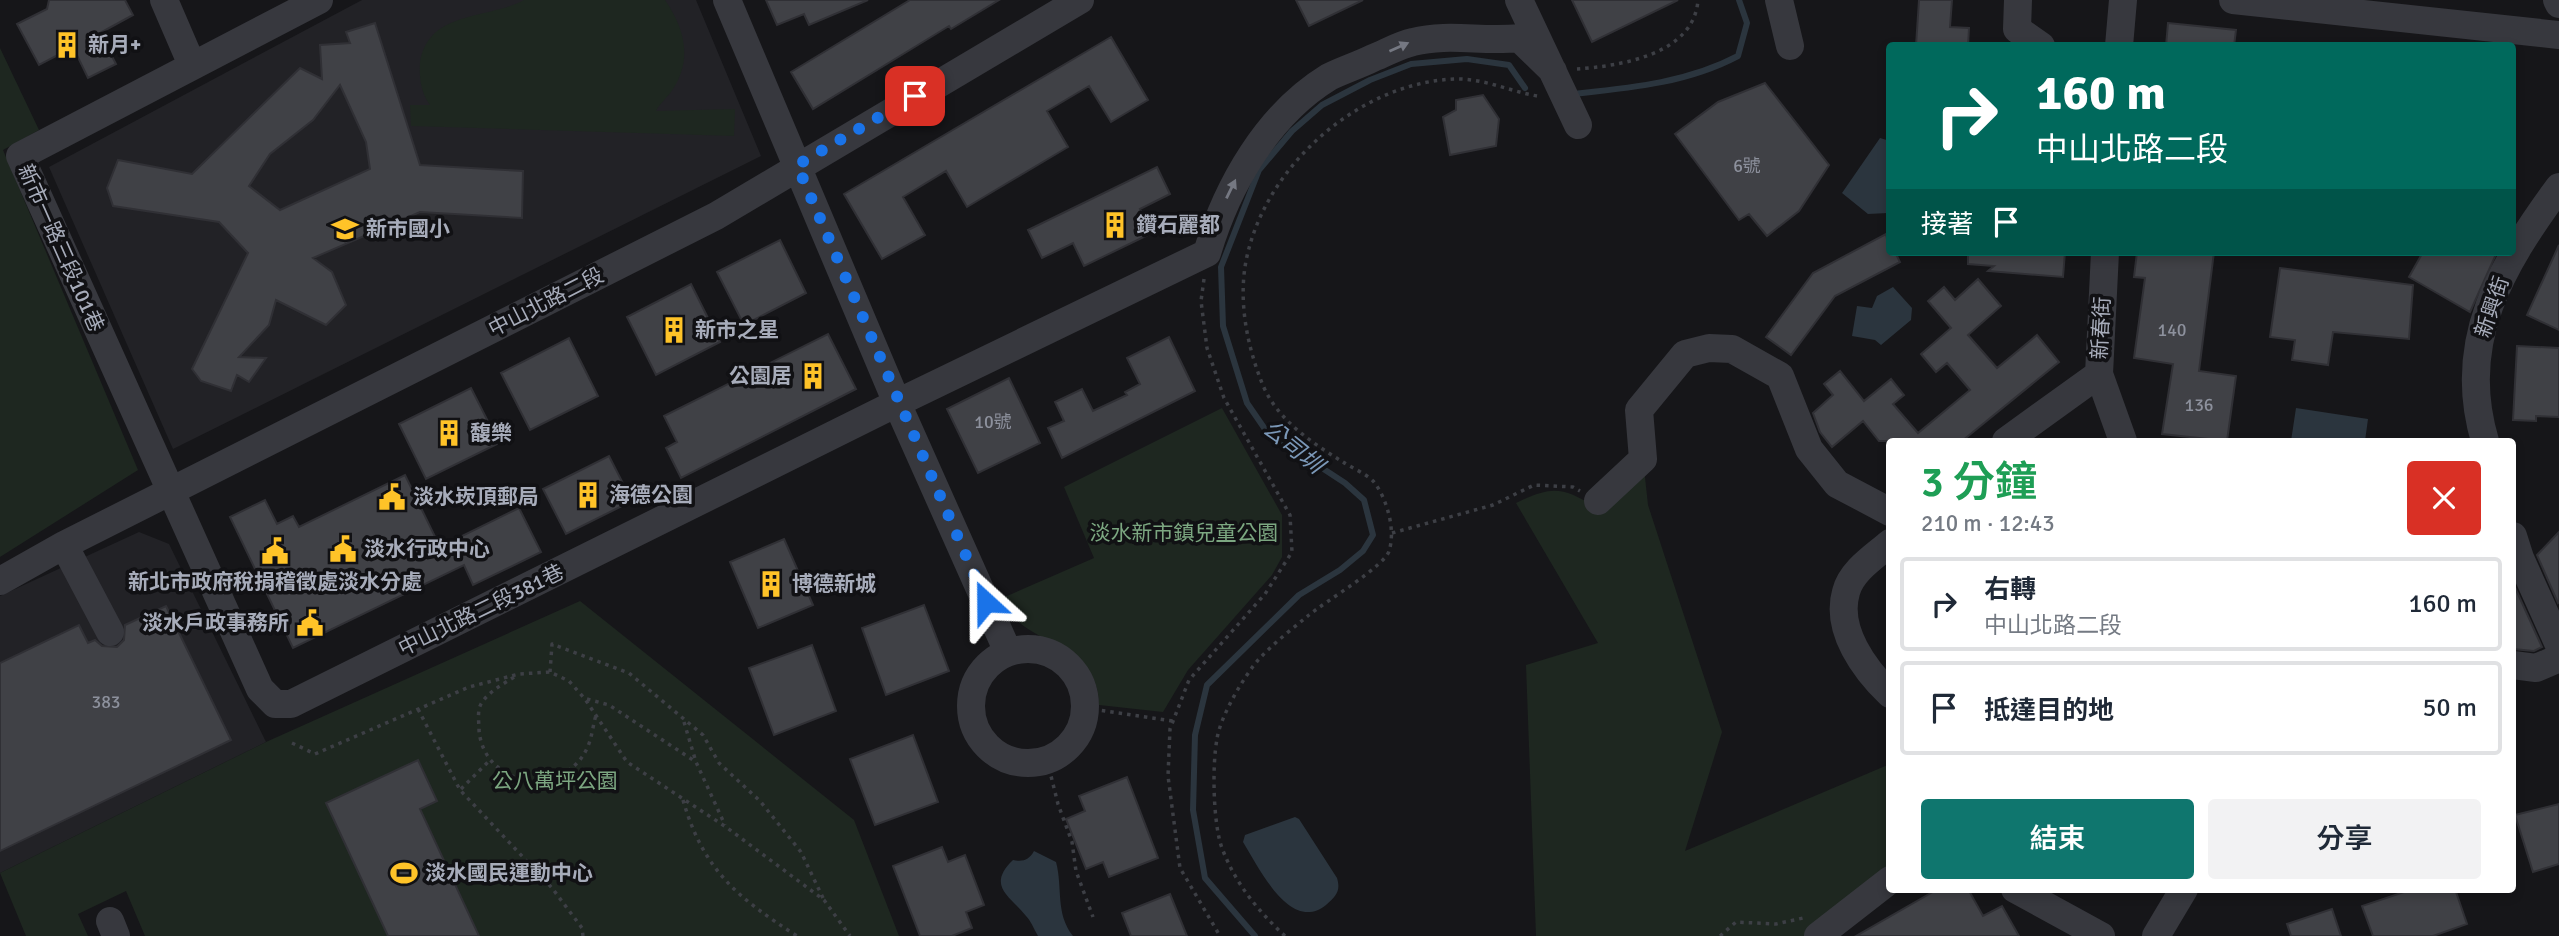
<!DOCTYPE html>
<html lang="zh-TW">
<meta charset="utf-8">
<style>
:root{--surface:#fff;--page:#f2f2f3;--text:#1f2937;--muted:#747a83;--line:#e0e1e3;--accent:#0f766e}
body{margin:0;font-family:Signika,"Noto Sans TC",sans-serif;background:var(--page);color:var(--text);height:100vh;display:flex;flex-direction:column;font-size:26px;white-space:nowrap}
*{box-sizing:border-box;margin:0}
p{font-size:23px;color:var(--muted)}
.icon{flex:none;width:38px;height:38px;fill:none;stroke:currentColor;stroke-width:2;stroke-linecap:round;stroke-linejoin:round}
.map{position:relative;flex:1;overflow:hidden}
.side{position:absolute;left:1886px;top:438px;width:630px;height:455px;display:flex;flex-direction:column;background:var(--surface);border-radius:7px;box-shadow:0 4px 10px #0003}
.side>*{flex:none}
.banner{position:absolute;left:1886px;top:42px;width:630px;height:214px;border-radius:7px;box-shadow:0 4px 10px #0003;background:#00695c;color:#fff;overflow:hidden}
.pin{position:absolute;display:grid;place-items:center;width:60px;height:60px;color:#fff;margin:-30px;border-radius:14px;box-shadow:0 4px 10px #0006}
.me{position:absolute;width:77px;margin:-38px;rotate:336deg;stroke-linejoin:round;filter:drop-shadow(0 0 5px #0008)}
.turn{display:flex;align-items:center;gap:24px;height:147px;padding:0 35px;font-size:32px}
.turn .icon{width:91px;height:91px;stroke-width:2.5}
.turn b{display:block;font-size:49px;line-height:60px}
.then{display:flex;align-items:center;height:66px;padding:0 35px;background:#0003;gap:14px;font-size:26px}
.round{display:grid;place-items:center;flex:none;width:74px;height:74px;border-radius:7px;background:var(--page)}
.overview{display:flex;align-items:center;justify-content:space-between;height:119px;padding:0 35px}
h1{font-size:42px;font-weight:600;line-height:52px;color:#1e9e55}
.primary-button{display:flex;gap:14px;margin-top:auto;padding:14px 35px}
.primary-button a{flex:1;height:80px;border-radius:7px;background:var(--accent);color:#fff;font-size:28px;font-weight:600;line-height:80px;text-align:center}
.primary-button a+a{background:var(--page);color:var(--text)}
ul{padding:0;list-style:none}
li{display:flex;align-items:center;gap:21px;height:94px;margin:0 14px 10px;padding:0 21px;border:4px solid var(--line);border-radius:7px}
li div{flex:1}
li b{display:block;font-size:26px}
li em{font-style:normal}
.map>svg:first-child{display:block}
.built{fill:#222226}
.green{fill:#1e2720}
.water{fill:#2b353e}
.lines{fill:none;stroke-linecap:round;stroke-linejoin:round}
.stream{stroke:#2b353e;stroke-width:6}
.building{fill:#404146;stroke:#303035;stroke-width:2;fill-rule:evenodd}
.path{stroke:#3d3f45;stroke-width:3.5;stroke-dasharray:3.5 5;stroke-linecap:butt}
.minor{stroke:#37383e;stroke-width:28}
.oneway{fill:#757882}
.route{stroke:#1a73e8;stroke-width:12;stroke-dasharray:0 21.6}
.labels{text-anchor:middle;dominant-baseline:central;stroke-width:7;stroke-linejoin:round;paint-order:stroke}
.number-label{font-size:18px;fill:#8d919d}
.poi-label{font-size:21px;font-weight:bold;fill:#a7acba;stroke:#111114;text-anchor:start}
.street-label{font-size:21px;fill:#a7acba;stroke:#111114}
.park-label{font-size:21px;fill:#7ca781;stroke:#111114}
.water-label{font-size:23px;font-style:italic;fill:#7b98b8;stroke:#111114}
</style>
<div class="map">
<svg width="2559" height="936" viewBox="0 0 2559 936">
<rect width="100%" height="100%" fill="#161619"/>
<path class="built" d="M362,0H696L761,156L173,449L49,167Z
M139,532L169,544L266,742L0,873V596Z"/>
<path class="green" d="M524,0H665C684,28 693,58 673,89C668,97 660,103 656,111L735,109L734,136L411,126L410,105H430C421,93 419,78 420,63C428,10 487,20 524,0Z
M0,48L39,130L3,150L138,470L0,557Z
M1222,408L1282,515V557L1272,575L1188,670L1163,712L1099,705C1100,642 1023,647 1000,599L1094,558L1064,487Z
M1644,468L1648,505L1722,732L1685,851L1890,764V865L1806,936H1536L1526,665L1598,643L1516,503C1553,485 1562,487 1596,507Z
M580,601L854,820L899,936H145L126,891L78,914L88,936H26L0,873L266,742Z"/>
<path class="water" d="M1880,138L1890,141L1888,213L1868,214L1842,193Z
M1893,287L1912,308L1911,320L1881,345L1875,340L1852,336L1857,306L1872,308L1877,296Z
M2296,408L2368,419L2365,441H2291Z
M1295,817L1299,819L1337,878C1341,891 1336,896 1326,905C1290,934 1258,866 1243,842L1245,835Z
M1034,851L1056,862C1063,888 1055,913 1073,936H1038C1034,929 1031,921 1026,916C1010,896 986,886 1013,860C1023,862 1029,860 1034,851Z"/>
<g class="lines">
<path class="stream" d="M1573,94C1630,88 1687,83 1738,56L1747,23L1739,0
M1255,936L1205,878L1193,810L1195,735L1207,685L1299,595L1340,570L1363,551L1373,535L1364,500L1345,483L1267,432L1247,403L1223,326L1221,267L1259,170L1292,131L1322,105L1370,80L1411,64L1467,59L1509,65L1525,88"/>
</g>
<path class="building" d="M49,0H125L133,15L100,33L116,64L88,78L73,47L39,65L17,24L47,9Z
M766,0H868L809,25L804,14L777,25Z
M910,0H999L951,29L949,26L813,109L791,72Z
M1296,0H1363L1309,26Z
M1572,0H1678L1592,42Z
M1919,0H1952L1950,27L1969,28L1968,46H1916Z
M375,23L420,165L523,171L522,218L420,212L313,258L332,272L346,305L326,325L276,300L269,325L239,357L266,358L249,382L237,375L231,391L201,381L192,369L248,253L219,222L113,206L107,188L118,160L192,174L300,68L322,79L320,45L350,43L346,32ZM340,85L366,142L370,169L280,210L249,186L270,154L313,120Z
M2168,23L2236,30L2234,46H2166Z
M1111,37L1148,100L1111,122L1089,86L1047,111L1068,147L967,207L946,171L903,197L925,235L882,259L844,194Z
M1765,83L1829,165L1799,211L1767,236L1749,214L1739,220L1675,134L1718,102Z
M1483,95L1499,119L1496,146L1450,155L1443,117L1456,110V100Z
M1157,167L1170,194L1140,209L1152,233L1084,266L1073,243L1042,258L1028,230Z
M1886,234L1890,252H1895L1900,262L1835,296L1791,355L1766,337L1813,273Z
M780,240L806,293L744,325L717,272Z
M2559,245V330L2527,315Z
M1968,252H2065L2063,277L1988,271L1994,266L1968,264Z
M2137,252H2214L2199,371L2236,376L2227,441L2162,434L2173,364L2134,358L2145,278L2134,277Z
M2423,252H2497L2470,312L2409,277Z
M2280,268L2413,285L2409,339L2333,332L2328,365L2292,360L2295,340L2270,337Z
M1978,279L2001,306L1968,335L1997,368L2037,335L2059,362L1962,441H1879L1863,421L1832,447L1820,432L1813,413L1833,395L1824,384L1840,371L1864,401L1891,379L1904,395L1893,404L1918,433L1970,390L1947,363L1936,372L1921,354L1951,328L1928,301L1944,287L1955,300Z
M691,284L720,342L656,375L627,317Z
M828,334L856,389L681,478L666,448L677,442L664,416Z
M1169,337L1195,391L1062,458L1048,428L1064,421L1055,402L1082,389L1093,411L1127,395L1125,392L1140,384L1127,358Z
M569,338L598,396L530,430L501,373Z
M2517,346L2559,348V417L2536,416V421L2513,420Z
M1009,378L1040,443L978,473L947,409Z
M471,388L499,443L426,479L399,424Z
M609,456L632,501L566,534L543,489Z
M405,475L440,547L519,508L541,552L473,585L464,565L293,648L230,517L265,500L277,524L293,516L299,527Z
M2559,532V602L2558,603L2537,555Z
M784,539L813,605L758,628L730,562Z
M2513,583L2542,647L2534,651L2513,649Z
M924,605L949,671L886,695L862,628Z
M166,606L231,740L0,851V663L79,625L88,643L95,640L102,646L117,647L124,640L125,625Z
M812,645L836,711L774,735L749,668Z
M913,735L938,802L875,825L850,759Z
M418,760L437,801L420,809L479,936H388L326,803Z
M1127,777L1158,858L1109,877L1103,862L1086,869L1066,819L1085,811L1079,796Z
M2559,804V864L2533,872L2515,815Z
M942,847L948,862L965,855L984,905L966,912L972,928L952,936H920L893,866Z
M1938,889H1968L1983,916L2002,906L2019,936H1856Z
M2413,889H2455L2467,924L2433,936H2373L2362,906Z
M1170,894L1187,936H1131L1122,913Z
M2332,909L2341,936H2291L2287,924Z"/>
<g class="lines">
<path class="path" d="M1577,69C1619,66 1694,55 1698,0
M1204,279L1201,301L1207,348L1224,398L1290,515L1292,552L1265,594L1189,680L1170,729L1168,776L1180,868L1220,936
M1392,533L1493,505L1534,485L1573,487L1580,491
M550,672L552,644L629,673L703,735L719,763L760,801L801,852L823,898
M514,677C502,685 489,691 481,704C477,711 479,722 479,730C484,789 566,799 588,746C592,737 593,725 596,715
M587,699L609,705L696,762
M1085,708L1173,721
M418,709L460,790L552,888L582,928L583,936
M684,722L696,762L725,825
M292,743L315,754L469,687L519,674L550,672L569,681L585,699L627,762L726,827L824,900L850,936
M1047,760L1058,804L1072,842L1076,871L1093,917
M461,789L489,761
M683,800C703,870 738,898 797,936
M1285,936C1258,911 1235,883 1222,848C1213,824 1212,765 1217,739C1220,717 1244,676 1259,659C1274,643 1293,628 1309,615C1326,601 1385,566 1389,551C1396,530 1387,499 1374,482C1367,474 1352,468 1343,462C1312,443 1276,419 1262,383C1246,343 1237,295 1248,252C1270,162 1361,83 1454,79C1483,78 1509,91 1537,96
M1720,936L1736,922L1776,924L1803,918"/>
<path class="minor" d="M164,0L192,65
M319,0L20,156L260,689L275,704H291L897,403L1207,253C1227,186 1267,115 1329,77C1343,70 1359,65 1373,58C1386,53 1399,45 1413,42C1448,33 1483,42 1519,38L1553,71
M727,0L897,403L1008,652
M1519,0L1578,125
M1779,0L1790,46
M2018,0L2017,29L2041,46
M2233,0L2559,35
M2557,0L2559,4
M2119,46L2123,0
M2105,252L2099,374L2123,441
M2006,441L2099,374
M2485,441C2455,341 2502,265 2559,187
M1598,501L1643,459L1639,410L1685,354L1709,348L1732,349L1780,376L1809,449L1837,484L1890,512
M2513,536L2520,558L2559,645
M1890,543C1875,556 1851,571 1846,592C1835,630 1865,670 1890,694
M64,545L110,632
M0,581L64,545L716,216L1080,0
M971 706a57 57 0 1 1 114 0a57 57 0 1 1-114 0Z
M2513,665L2536,668L2555,660
M2015,889L2101,936
M110,921L116,936
M1818,936L1890,880
M2156,936L2184,889"/>
</g>
<defs><path id="oneway-solid" d="M-6-.8H1V-3.2L6.5 0L1 3.2V.8H-6Z" transform="scale(1.75)"/></defs>
<g class="oneway">
<use href="#oneway-solid" transform="translate(1399 47) rotate(-24)"/>
<use href="#oneway-solid" transform="translate(1231 189) rotate(-64)"/>
</g>
<g class="lines">
<path class="route" d="M915,96L797,165L986,602"/>
</g>
<defs>
<symbol id="building-bare" viewBox="-9 -9 18 18"><path d="M-4-6H4V6H1V3H-1V6H-4ZM-2.5-4.3h1.7v1.8h-1.7ZM.8-4.3h1.7v1.8H.8ZM-2.5-1h1.7V.8h-1.7ZM.8-1h1.7V.8H.8Z" fill="#ffc328" stroke="#111114" stroke-width="2.5" paint-order="stroke"/></symbol>
<symbol id="school-bare" viewBox="-9 -9 18 18"><path d="M0-5L7-2L0 1L-7-2ZM-4 1L0 2.5L4 1V4Q0 6-4 4Z" fill="#ffc328" stroke="#111114" stroke-width="2.5" paint-order="stroke"/></symbol>
<symbol id="civic-bare" viewBox="-9 -9 18 18"><path d="M-.6-6.5H3V-4.5H.6V-3L4-1V1h2V6H-6V1h2V-1L-.6-3ZM-1.2 2.5V6h2.4V2.5Z" fill="#ffc328" stroke="#111114" stroke-width="2.5" paint-order="stroke"/></symbol>
<symbol id="stadium-bare" viewBox="-9 -9 18 18"><path d="M0-5a6.5 5 0 1 0 0 10a6.5 5 0 1 0 0-10ZM-3.5-1.8h7v3.6h-7Z" fill="#ffc328" stroke="#111114" stroke-width="2.5" paint-order="stroke"/></symbol>
</defs>
<g fill-rule="evenodd">
<use href="#building-bare" x="48" y="26" width="38" height="38"/>
<use href="#building-bare" x="1096" y="206" width="38" height="38"/>
<use href="#school-bare" x="326" y="210" width="38" height="38"/>
<use href="#building-bare" x="655" y="311" width="38" height="38"/>
<use href="#building-bare" x="794" y="357" width="38" height="38"/>
<use href="#building-bare" x="430" y="414" width="38" height="38"/>
<use href="#building-bare" x="569" y="476" width="38" height="38"/>
<use href="#civic-bare" x="373" y="478" width="38" height="38"/>
<use href="#civic-bare" x="324" y="530" width="38" height="38"/>
<use href="#civic-bare" x="256" y="532" width="38" height="38"/>
<use href="#building-bare" x="752" y="565" width="38" height="38"/>
<use href="#civic-bare" x="291" y="604" width="38" height="38"/>
<use href="#stadium-bare" x="385" y="854" width="38" height="38"/>
</g>
<g class="labels">
<g class="number-label">
<text x="1747" y="166">6號</text>
<text x="2172" y="330">140</text>
<text x="2199" y="405">136</text>
<text x="993" y="422">10號</text>
<text x="106" y="702">383</text>
</g>
<g class="poi-label">
<text x="88" y="45">新月+</text>
<text x="1136" y="225">鑽石麗都</text>
<text x="366" y="229">新市國小</text>
<text x="695" y="330">新市之星</text>
<text x="792" y="376" text-anchor="end">公園居</text>
<text x="470" y="433">馥樂</text>
<text x="609" y="495">海德公園</text>
<text x="413" y="497">淡水崁頂郵局</text>
<text x="364" y="549">淡水行政中心</text>
<text x="275" y="582" text-anchor="middle">新北市政府稅捐稽徵處淡水分處</text>
<text x="792" y="584">博德新城</text>
<text x="289" y="623" text-anchor="end">淡水戶政事務所</text>
<text x="425" y="873">淡水國民運動中心</text>
</g>
<g class="street-label">
<text transform="translate(61 248) rotate(66)">新市一路三段101巷</text>
<text transform="translate(546 302) rotate(-27)">中山北路二段</text>
<text transform="translate(2492 307) rotate(-71)">新興街</text>
<text transform="translate(2101 328) rotate(-87)">新春街</text>
<text transform="translate(481 610) rotate(-26)">中山北路二段381巷</text>
</g>
<g class="park-label">
<text x="1184" y="533">淡水新市鎮兒童公園</text>
<text x="555" y="781">公八萬坪公園</text>
</g>
<g class="water-label">
<text transform="translate(1293 447) rotate(39)">公司圳</text>
</g>
</g>
</svg>
<div class="pin" style="left:915px;top:96px;background:#d93025"><svg class="icon" aria-label="arrive" viewBox="0 0 24 24"><path d="M6 21V4h12l-3 4 3 4H6"/></svg></div>
<svg class="me" style="left:986px;top:602px" viewBox="-20 -20 40 40"><path d="M0-17L14 15 0 8-14 15z" fill="#1a73e8" stroke="#fff" stroke-width="4"/></svg>
<div class="banner">
<div class="turn"><svg class="icon" aria-label="right" viewBox="0 0 24 24"><path d="M7 20v-9h11M14 6l5 5-5 5"/></svg><div><b>160 m</b>中山北路二段</div></div>
<div class="then">接著<svg class="icon" aria-label="arrive" viewBox="0 0 24 24"><path d="M6 21V4h12l-3 4 3 4H6"/></svg></div>
</div>
<section class="side">
<div class="overview"><div><h1>3 分鐘</h1><p>210 m · 12:43</p></div><a class="round" style="background:#d93025;color:#fff"><svg class="icon" aria-label="close" viewBox="0 0 24 24"><path d="M6 6l12 12M18 6L6 18"/></svg></a></div>
<ul>
<li><svg class="icon" aria-label="right" viewBox="0 0 24 24"><path d="M7 20v-9h11M14 6l5 5-5 5"/></svg><div><b>右轉</b><p>中山北路二段</p></div><em>160 m</em></li>
<li><svg class="icon" aria-label="arrive" viewBox="0 0 24 24"><path d="M6 21V4h12l-3 4 3 4H6"/></svg><div><b>抵達目的地</b></div><em>50 m</em></li>
</ul>
<div class="primary-button"><a>結束</a><a>分享</a></div>
</section>
</div>
